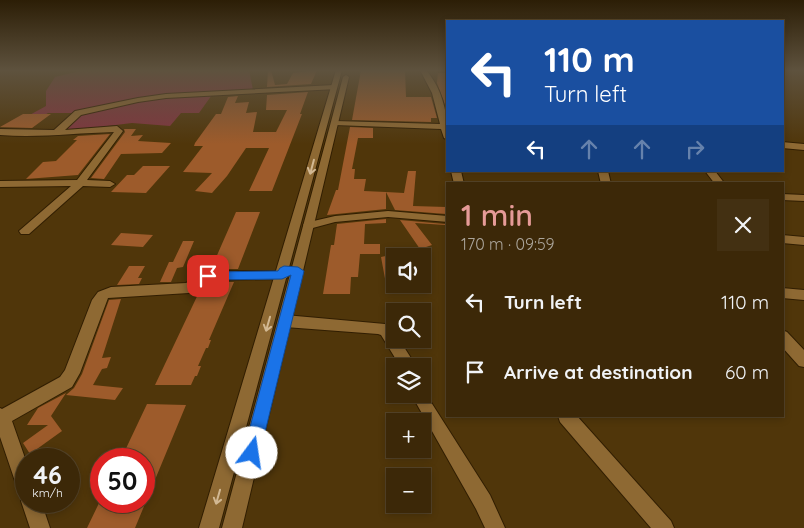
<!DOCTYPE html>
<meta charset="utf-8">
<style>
:root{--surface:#3c2808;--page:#433012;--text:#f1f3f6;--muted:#aca69c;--line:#554429;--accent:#e69b98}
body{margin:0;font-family:Quicksand,sans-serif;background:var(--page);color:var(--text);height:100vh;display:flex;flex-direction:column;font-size:19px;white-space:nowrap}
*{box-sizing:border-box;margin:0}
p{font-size:16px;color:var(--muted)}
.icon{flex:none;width:28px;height:28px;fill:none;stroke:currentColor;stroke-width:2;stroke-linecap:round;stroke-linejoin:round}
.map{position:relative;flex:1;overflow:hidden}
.drawer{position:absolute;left:446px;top:182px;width:338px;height:235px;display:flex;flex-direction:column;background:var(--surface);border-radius:0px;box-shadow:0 2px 8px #0003,0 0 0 1px var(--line)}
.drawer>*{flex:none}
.guide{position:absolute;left:446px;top:20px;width:338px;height:152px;border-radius:0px;box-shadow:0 2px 8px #0003,0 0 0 1px var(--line);background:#1a4fa0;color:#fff;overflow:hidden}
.buttons{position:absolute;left:386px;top:248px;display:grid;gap:10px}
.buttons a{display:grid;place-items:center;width:45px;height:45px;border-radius:0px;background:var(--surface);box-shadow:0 2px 8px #0003,0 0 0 1px var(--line);font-size:25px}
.speed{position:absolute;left:15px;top:448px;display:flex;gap:10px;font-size:25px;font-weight:700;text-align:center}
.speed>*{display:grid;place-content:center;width:65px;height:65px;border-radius:50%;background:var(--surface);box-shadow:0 2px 8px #0003,0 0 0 1px var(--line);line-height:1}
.speed small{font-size:12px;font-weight:400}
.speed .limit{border:8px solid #d22;background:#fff;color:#111}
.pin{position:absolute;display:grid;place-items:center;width:42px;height:42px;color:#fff;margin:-21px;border-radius:10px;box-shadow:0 2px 8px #0006}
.me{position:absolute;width:55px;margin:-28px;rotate:14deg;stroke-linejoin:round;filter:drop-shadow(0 0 4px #0008)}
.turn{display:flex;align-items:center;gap:18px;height:105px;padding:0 15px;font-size:22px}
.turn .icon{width:65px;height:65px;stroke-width:2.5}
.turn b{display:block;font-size:35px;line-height:42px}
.lanes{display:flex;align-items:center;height:48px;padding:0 15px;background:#0003;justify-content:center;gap:25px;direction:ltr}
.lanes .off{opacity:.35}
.round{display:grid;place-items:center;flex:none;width:52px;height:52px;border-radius:0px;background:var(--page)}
.overview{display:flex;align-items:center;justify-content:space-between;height:85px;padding:0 15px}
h1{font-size:30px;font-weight:600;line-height:38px;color:var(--accent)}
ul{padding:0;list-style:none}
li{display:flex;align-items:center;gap:15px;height:70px;padding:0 15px}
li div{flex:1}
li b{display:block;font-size:19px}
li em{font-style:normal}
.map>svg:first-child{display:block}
.green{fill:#81353f}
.building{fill:#9d5b2b}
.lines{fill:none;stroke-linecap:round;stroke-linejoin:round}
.street-casing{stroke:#311e02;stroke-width:2}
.secondary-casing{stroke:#311e02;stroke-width:2}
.street{fill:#8e6933;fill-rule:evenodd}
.secondary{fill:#8e6933;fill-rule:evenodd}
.oneway{stroke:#d2b893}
.route{fill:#1a73e8;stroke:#114b97}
</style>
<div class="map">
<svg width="804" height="528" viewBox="0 0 804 528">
<rect width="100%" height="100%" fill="#50360a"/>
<path class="green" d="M84,70H249L253,90L214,92L199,113H181L170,126L132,123L59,132L75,113H48L38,119L26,117L46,106V91L55,77Z"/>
<path class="building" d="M268,70H271L275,85L287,84L293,73L317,70L311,84L267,87Z
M361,70H405L406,97H431L437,118H431V122L352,120Z
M438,73H448V113L437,83Z
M308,92L300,114H302L272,191H249L269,148H246L227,176L212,193L195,191L212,173L183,172L203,146H194L195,143L216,114H221L228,97L238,96L235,103L249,102L246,113L257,112L253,132H276L287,110H266L267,95Z
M23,114H51L32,128L0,127Z
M350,127L373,128V138H358L352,169H355L354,179H366L364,191L386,192L404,193L408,171H416L413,206L446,207V214L395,210L386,192V209L327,215L336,190H338Z
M124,129H136L131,136L143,135L138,141L171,143L162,153L121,154L104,179L91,178L125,132Z
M110,134L78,175L26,179L43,162L56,161L77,140H73L78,136Z
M143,166H170L146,193L111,192L127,175H134Z
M236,212H260L238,269H211Z
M386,219V223L365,224L364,244H380V254H360L358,277H351L350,294H323L331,245H334L337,224Z
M400,220L445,224V225L415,223L432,245L420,249Z
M121,233L153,235L143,247L111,245Z
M183,241H194L183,267L177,268L171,282H160L169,262H173Z
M395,254V283L386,284L381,257Z
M129,266H145L138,278H142L139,284L117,285Z
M212,282H234L209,340H211L208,348H206L198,366H201L197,376H195L191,385H155L201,288Z
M121,299L102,358L111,357L107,368L102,369L93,385L123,388L115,400L66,395L74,388L82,374L109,300Z
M66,393L51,416L62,431L30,454L23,443L48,425H27L38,408Z
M147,404L186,405L135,528H87L100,501H144V459H121Z"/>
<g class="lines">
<defs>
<path id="street" d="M420,70H426C443,90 448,115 448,140L444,138L441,129L335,125L331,123L335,121L440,124L432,93Z
M334,85H337V89L166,98L138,102L81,115L65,130L117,126L123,131L87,180L110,181L115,184L110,187L83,186L29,234H21L19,231L71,186L0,187V181L77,180L114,132C75,133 39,138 0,135V129L54,130L75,111L138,98L166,94Z
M782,142L804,144V150L782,148Z
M451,171H461L464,184H454Z
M598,171H608L611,184H601Z
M705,171H715L725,184H715Z
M782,194L804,195V201L782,200Z
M388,211L448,216V222L388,217L335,222L309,229L303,225L305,223L335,216Z
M782,235L804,237V245L782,243Z
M208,271H282L287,272L288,275L287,278L282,279L211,280L189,293L108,298L80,373L72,387L12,421L26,461V501H41L50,528H30L21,501L24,495L19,493L0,437V408L2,409L60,377L65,370L92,300L98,292L111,287L186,283Z
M782,288L804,290V300L782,298Z
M285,315L385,324C392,327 395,331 395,339H399L416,366H400L381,335L378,334L285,327L280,325L278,321L280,317Z
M782,330L787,332L804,350V367L799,366L782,347Z
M422,388L490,495L505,528H485L476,509L411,394H422Z
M558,416H577L671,521L674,528H651L560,422Z"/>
<path id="secondary" d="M336,70H342L219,528H199Z
M346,75L349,77L242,528H222L343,77Z"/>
</defs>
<use href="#street" class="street-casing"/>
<use href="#secondary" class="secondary-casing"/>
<use href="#street" class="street"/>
<use href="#secondary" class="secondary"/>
</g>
<defs><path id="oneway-shaft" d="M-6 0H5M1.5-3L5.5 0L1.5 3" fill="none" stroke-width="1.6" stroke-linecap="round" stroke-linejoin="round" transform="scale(1.25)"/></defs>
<g class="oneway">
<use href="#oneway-shaft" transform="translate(312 167) rotate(105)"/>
<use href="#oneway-shaft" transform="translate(268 324) rotate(106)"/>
<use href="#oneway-shaft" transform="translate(218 497) rotate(106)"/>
</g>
<linearGradient id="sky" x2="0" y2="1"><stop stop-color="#2c1e06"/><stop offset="0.49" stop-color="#5e523e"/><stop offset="1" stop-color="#5e523e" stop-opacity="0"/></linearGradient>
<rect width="804" height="144" fill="url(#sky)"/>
<path class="route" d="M284,266L298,267L304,271L260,453L257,458L252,461L246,458L243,453L291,275L282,279L208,280L202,276L208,272L278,271L280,268Z"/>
</svg>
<div class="buttons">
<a><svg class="icon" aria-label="sound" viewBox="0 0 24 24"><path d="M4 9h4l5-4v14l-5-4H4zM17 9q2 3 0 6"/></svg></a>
<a><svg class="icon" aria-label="search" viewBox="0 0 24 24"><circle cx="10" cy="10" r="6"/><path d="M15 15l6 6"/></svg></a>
<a><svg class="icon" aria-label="layers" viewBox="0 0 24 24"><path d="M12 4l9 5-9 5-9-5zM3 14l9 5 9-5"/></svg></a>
<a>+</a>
<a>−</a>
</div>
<div class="speed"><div>46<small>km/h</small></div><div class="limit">50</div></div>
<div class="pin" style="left:208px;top:276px;background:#d93025"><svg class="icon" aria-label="arrive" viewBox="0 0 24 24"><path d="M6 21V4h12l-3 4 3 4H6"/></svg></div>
<svg class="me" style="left:252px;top:453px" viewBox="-20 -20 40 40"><circle r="19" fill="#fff"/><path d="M0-13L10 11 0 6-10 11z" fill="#1a73e8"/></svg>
<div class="guide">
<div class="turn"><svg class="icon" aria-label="left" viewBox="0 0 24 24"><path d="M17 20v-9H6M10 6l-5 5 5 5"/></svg><div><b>110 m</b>Turn left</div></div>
<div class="lanes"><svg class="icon" aria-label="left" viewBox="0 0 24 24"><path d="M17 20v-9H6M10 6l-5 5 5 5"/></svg><svg class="icon off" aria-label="ahead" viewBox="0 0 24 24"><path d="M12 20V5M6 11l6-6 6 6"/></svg><svg class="icon off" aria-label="ahead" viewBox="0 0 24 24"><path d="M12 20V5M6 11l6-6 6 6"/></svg><svg class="icon off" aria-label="right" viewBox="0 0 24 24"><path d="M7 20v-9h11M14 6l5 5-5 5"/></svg></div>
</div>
<section class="drawer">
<div class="overview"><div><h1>1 min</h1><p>170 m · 09:59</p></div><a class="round"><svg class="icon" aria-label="close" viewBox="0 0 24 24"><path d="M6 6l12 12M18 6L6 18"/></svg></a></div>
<ul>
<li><svg class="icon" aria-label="left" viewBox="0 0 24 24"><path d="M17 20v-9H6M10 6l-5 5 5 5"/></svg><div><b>Turn left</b></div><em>110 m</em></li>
<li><svg class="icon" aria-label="arrive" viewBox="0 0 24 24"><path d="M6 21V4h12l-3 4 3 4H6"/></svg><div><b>Arrive at destination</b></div><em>60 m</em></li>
</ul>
</section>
</div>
